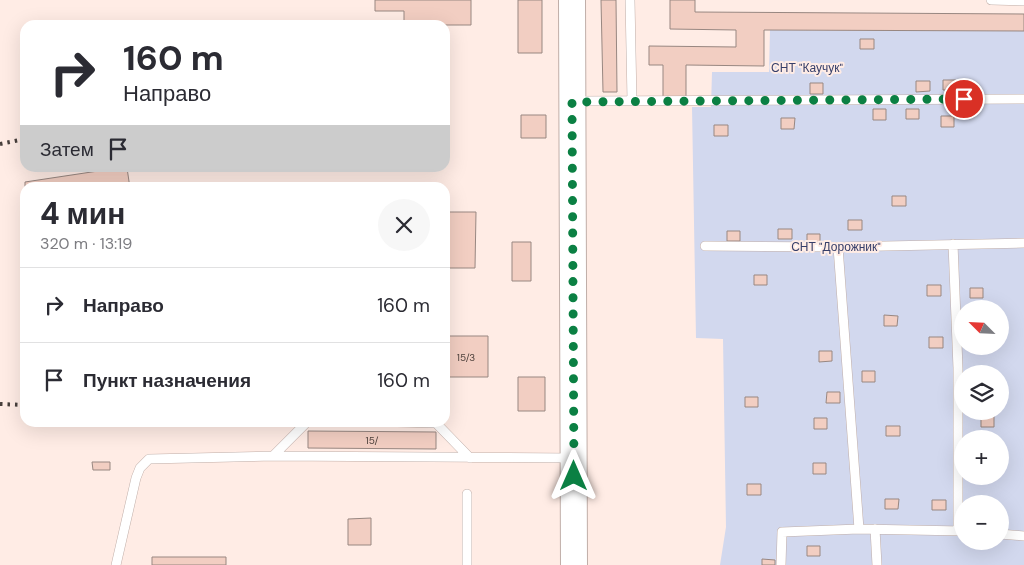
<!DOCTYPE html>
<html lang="ru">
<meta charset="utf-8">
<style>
:root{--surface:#fff;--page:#f7f7f7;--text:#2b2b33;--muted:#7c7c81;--line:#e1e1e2}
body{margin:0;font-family:"DM Sans",sans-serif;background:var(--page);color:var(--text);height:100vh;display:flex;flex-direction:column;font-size:19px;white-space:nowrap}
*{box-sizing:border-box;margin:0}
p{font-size:16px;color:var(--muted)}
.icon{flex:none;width:28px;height:28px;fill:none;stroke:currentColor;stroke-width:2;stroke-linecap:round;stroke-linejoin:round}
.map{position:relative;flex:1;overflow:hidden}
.panel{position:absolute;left:20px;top:182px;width:430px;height:245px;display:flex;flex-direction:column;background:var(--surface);border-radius:15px;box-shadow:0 5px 20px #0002}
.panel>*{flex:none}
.guide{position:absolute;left:20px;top:20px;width:430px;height:152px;border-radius:15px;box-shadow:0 5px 20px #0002;background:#fff;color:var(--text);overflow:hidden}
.needle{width:32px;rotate:294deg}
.fabs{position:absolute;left:954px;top:300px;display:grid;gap:10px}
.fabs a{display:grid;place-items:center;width:55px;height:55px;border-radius:50%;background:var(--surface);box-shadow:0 5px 20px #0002;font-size:25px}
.pin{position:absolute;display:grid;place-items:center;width:42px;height:42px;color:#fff;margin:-21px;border:2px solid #fff;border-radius:50%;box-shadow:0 1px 5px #0007}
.me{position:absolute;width:55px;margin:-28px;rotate:0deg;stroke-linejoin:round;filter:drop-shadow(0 0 4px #0008)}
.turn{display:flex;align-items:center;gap:18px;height:105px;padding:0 20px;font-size:22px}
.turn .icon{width:65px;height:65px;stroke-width:2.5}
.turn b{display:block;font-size:35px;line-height:42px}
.then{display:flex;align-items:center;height:48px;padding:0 20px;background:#0003;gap:10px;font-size:19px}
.round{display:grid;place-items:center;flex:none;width:52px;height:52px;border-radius:26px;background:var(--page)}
.summary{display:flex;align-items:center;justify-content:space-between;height:85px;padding:0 20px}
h1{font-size:30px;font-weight:800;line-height:38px}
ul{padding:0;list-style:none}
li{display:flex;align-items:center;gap:15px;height:75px;padding:0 20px;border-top:1px solid var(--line)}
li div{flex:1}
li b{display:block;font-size:19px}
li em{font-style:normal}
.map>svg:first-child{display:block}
.green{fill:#d2d8ee;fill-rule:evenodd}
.building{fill:#f2cec2;stroke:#988781}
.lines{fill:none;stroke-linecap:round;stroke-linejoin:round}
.service-casing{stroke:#c0aea8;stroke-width:10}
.secondary-casing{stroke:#c0aea8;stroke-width:28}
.service{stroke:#fff;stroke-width:9}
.secondary{stroke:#fff;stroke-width:26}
.rail{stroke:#483f3c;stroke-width:4;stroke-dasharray:2.5 5;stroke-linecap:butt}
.route{stroke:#0b8043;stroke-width:9;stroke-dasharray:0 16.2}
.labels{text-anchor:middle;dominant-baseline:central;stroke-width:4;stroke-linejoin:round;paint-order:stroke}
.number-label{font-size:10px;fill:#4f423d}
.park-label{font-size:12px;fill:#363e69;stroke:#ffece5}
</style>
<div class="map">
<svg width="1024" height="565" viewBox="0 0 1024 565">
<rect width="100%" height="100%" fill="#ffece5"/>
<path class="green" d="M770,30L1024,31V565H720L726,527L723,339L696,338L692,107H711L712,72H769ZM962,309H1000V346H962ZM962,374H1000V411H962ZM962,439H1000V476H962ZM962,504H1000V541H962Z"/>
<path class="building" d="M375,0H471V25H404V11H375Z
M518,0H542V53H518Z
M601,0H616L617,92H603Z
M670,0H695V12L1024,14V31L764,30V66L686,65V99L663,98V65H649V46L736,47V30L670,29Z
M860,39H874V49H860Z
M943,80H956V90H943Z
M916,81H930V91L916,92Z
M810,83H823V94H810Z
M873,109H886V120H873Z
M906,109H919V119H906Z
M521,115H546V138H521Z
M941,116H954V127H941Z
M781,118H795L794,129H781Z
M714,125H728V136H714Z
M118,168H127L130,188H25V182Z
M892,196H906V206H892Z
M445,212H476L475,268H445Z
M848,220H862V230H848Z
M778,229H792V239H778Z
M727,231H740V241H727Z
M807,234H820V244L807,245Z
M512,242H531V281H512Z
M754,275H767V285H754Z
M927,285H941V296H927Z
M970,288H983V298H970Z
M884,315L898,316L897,326H884Z
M445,336H488V377H445Z
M929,337H943V348H929Z
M819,351H832V361L819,362Z
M862,371H875V382H862Z
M518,377H545V411H518Z
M827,392H840V403H826Z
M745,397H758V407H745Z
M981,416H994V427H981Z
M814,418H827V429H814Z
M886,426H900V436H886Z
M308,431L436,432V449L308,448Z
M92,462H110V470H93Z
M813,463H826V474H813Z
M747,484H761V495H747Z
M885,499H899L898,509H885Z
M932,500H946V510H932Z
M371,518V545H348V519Z
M807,546H820V556H807Z
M152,557H226V565H152Z
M762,559L775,560V565H762Z"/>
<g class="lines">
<defs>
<path id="service" d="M630,0L632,101
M991,0L1024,1
M574,101L1024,99
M953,244L958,368V531
M705,246L838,247L1024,243
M838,247L859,529
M397,422L436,423L470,458
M273,456L307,422
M875,529L877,565
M1000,534L1024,536
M116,565L136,478L140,468L149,459L273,456L571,458
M467,565V494
M781,565L782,532L859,529L962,531"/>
<path id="secondary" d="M572,0L574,565"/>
</defs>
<use href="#service" class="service-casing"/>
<use href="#secondary" class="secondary-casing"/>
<use href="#service" class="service"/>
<use href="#secondary" class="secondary"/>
<path class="rail" d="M0,144L25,139
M0,404L25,405"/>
</g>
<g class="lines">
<path class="route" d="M574,476L572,102L964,99"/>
</g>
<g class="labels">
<g class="number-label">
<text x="466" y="357">15/3</text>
<text x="372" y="440">15/</text>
</g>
<g class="park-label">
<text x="807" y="68">СНТ "Каучук"</text>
<text x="836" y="247">СНТ "Дорожник"</text>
</g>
</g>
</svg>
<div class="fabs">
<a><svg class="needle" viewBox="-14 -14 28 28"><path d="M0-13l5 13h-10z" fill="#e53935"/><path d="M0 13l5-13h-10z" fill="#7c7c81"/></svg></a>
<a><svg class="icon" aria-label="layers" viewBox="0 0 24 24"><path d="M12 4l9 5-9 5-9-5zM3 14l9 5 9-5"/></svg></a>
<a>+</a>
<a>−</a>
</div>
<div class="pin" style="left:964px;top:99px;background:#d93025"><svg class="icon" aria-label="arrive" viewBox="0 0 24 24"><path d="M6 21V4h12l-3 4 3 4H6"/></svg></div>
<svg class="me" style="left:574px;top:476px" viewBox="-20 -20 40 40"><path d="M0-17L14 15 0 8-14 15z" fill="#0b8043" stroke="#fff" stroke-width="4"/></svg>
<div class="guide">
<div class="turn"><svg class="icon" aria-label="right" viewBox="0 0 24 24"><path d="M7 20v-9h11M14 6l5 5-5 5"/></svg><div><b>160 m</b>Направо</div></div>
<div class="then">Затем<svg class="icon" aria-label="arrive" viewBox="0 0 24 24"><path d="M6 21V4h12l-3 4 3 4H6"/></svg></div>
</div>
<section class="panel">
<div class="summary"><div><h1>4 мин</h1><p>320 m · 13:19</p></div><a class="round"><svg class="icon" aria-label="close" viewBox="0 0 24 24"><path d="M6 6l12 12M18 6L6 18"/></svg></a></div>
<ul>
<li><svg class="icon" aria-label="right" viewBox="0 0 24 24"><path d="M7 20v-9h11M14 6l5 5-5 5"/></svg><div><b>Направо</b></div><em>160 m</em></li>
<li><svg class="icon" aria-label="arrive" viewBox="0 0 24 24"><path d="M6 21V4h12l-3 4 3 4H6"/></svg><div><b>Пункт назначения</b></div><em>160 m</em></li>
</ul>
</section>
</div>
